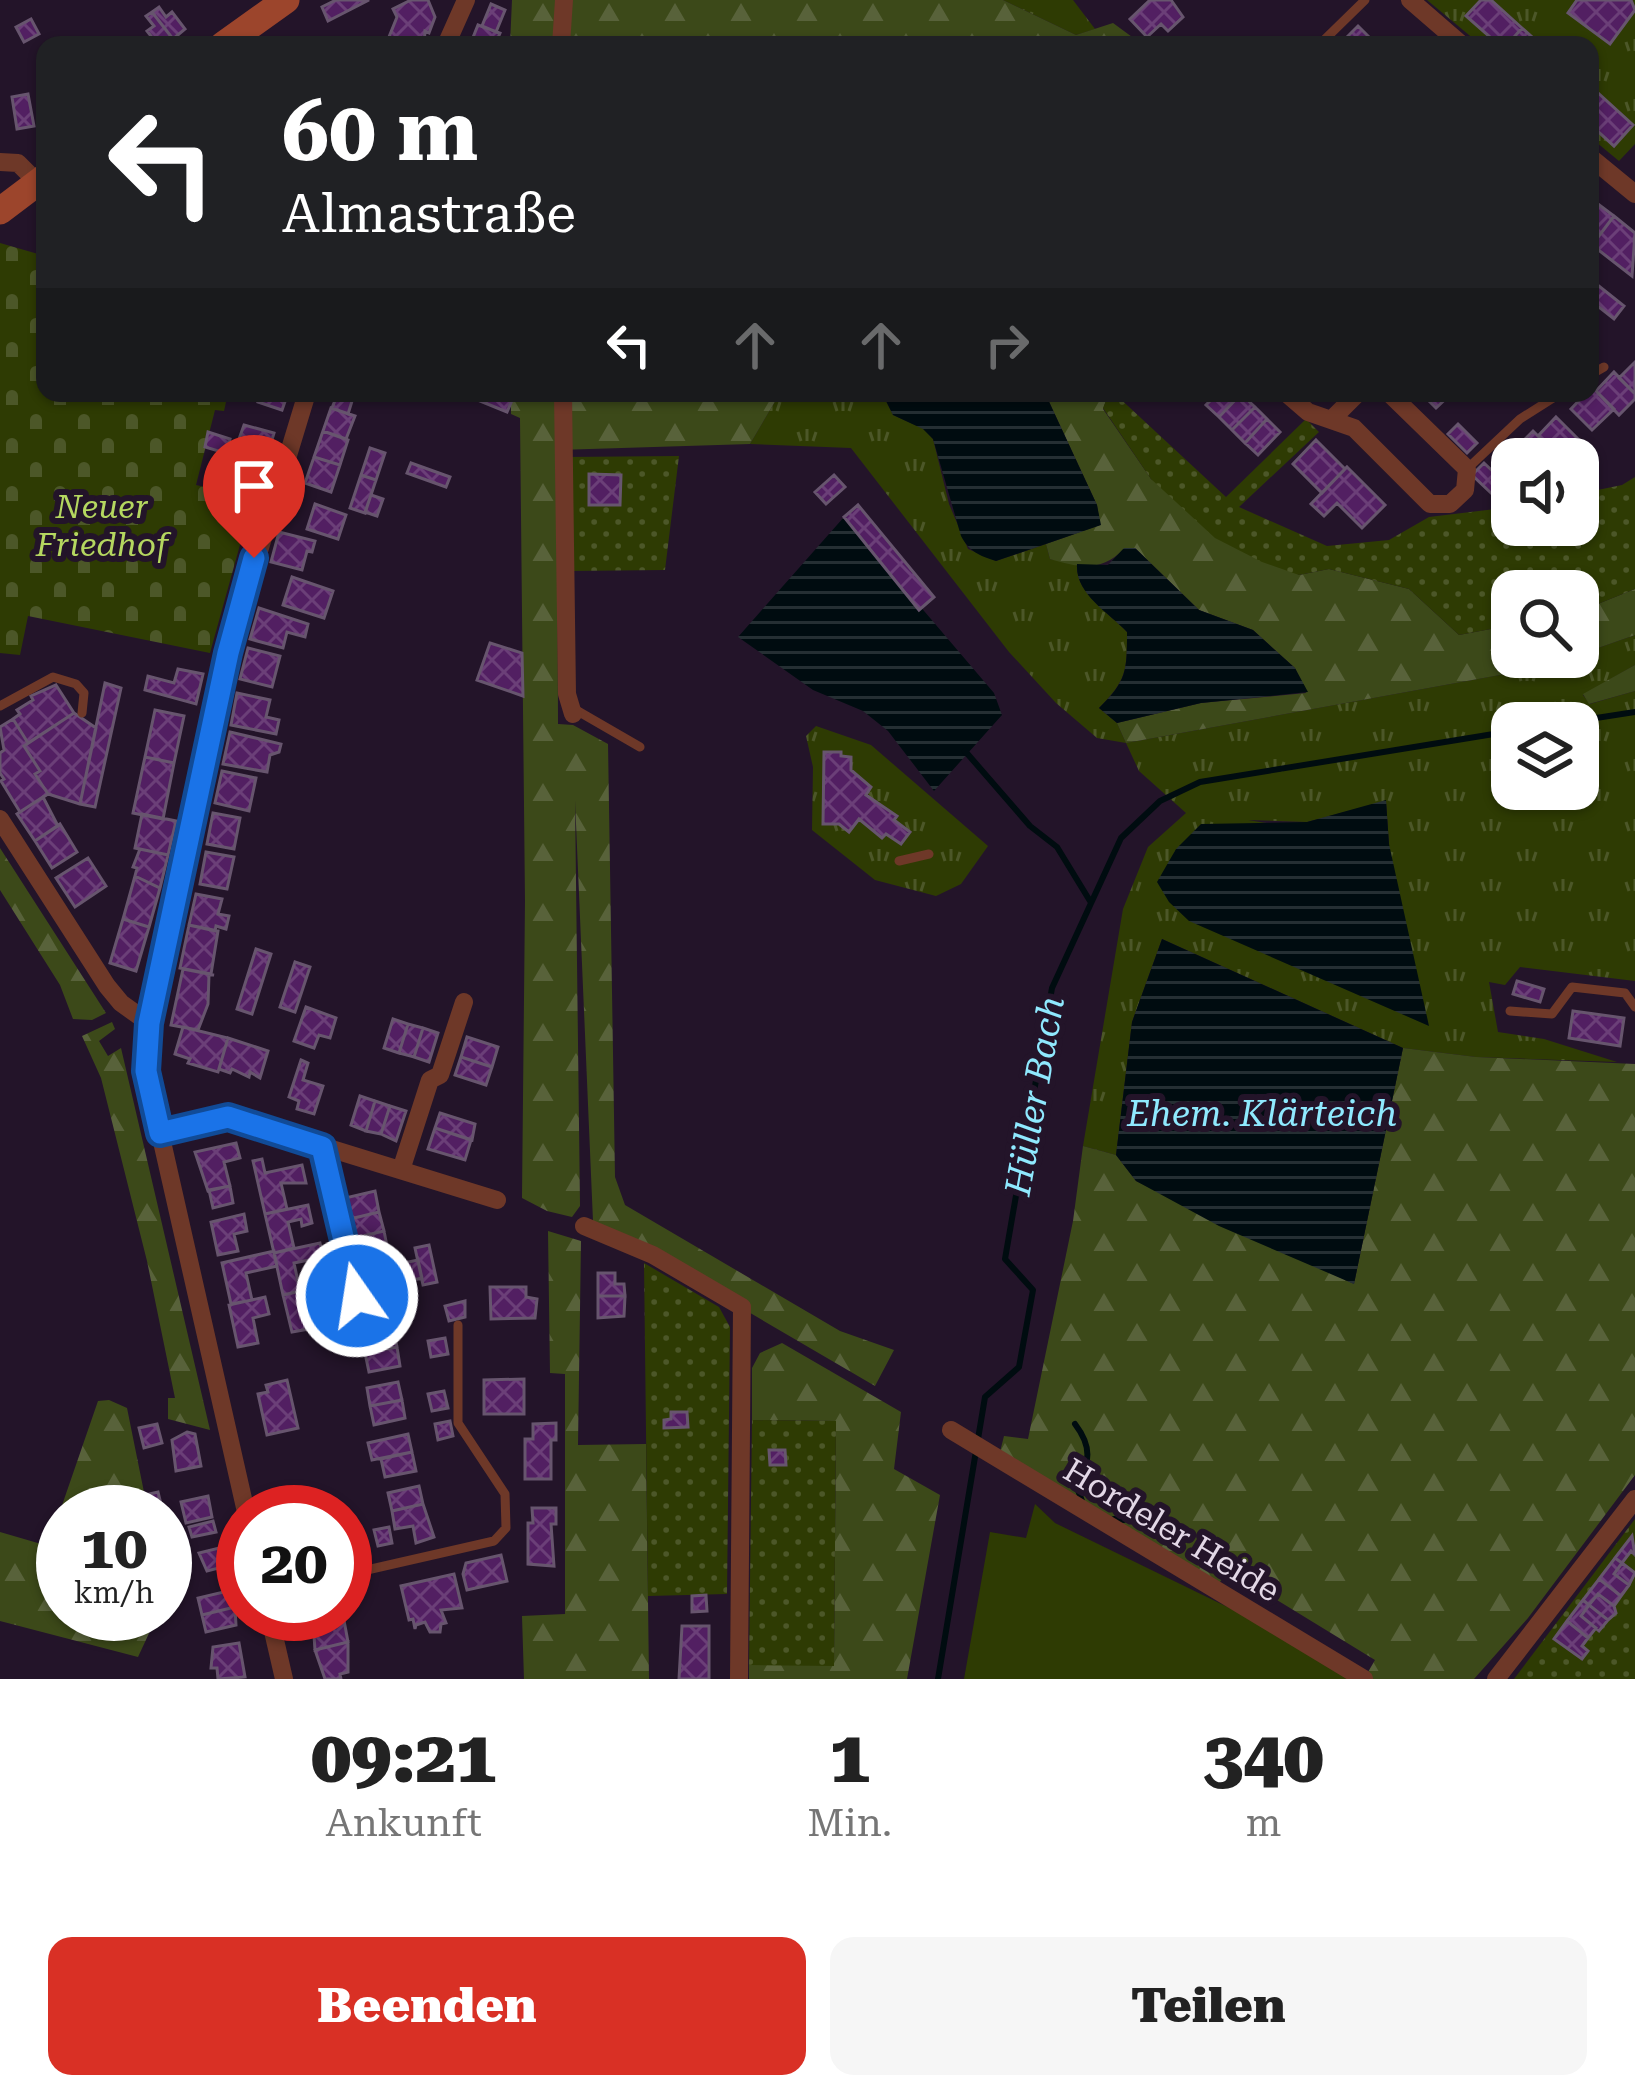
<!DOCTYPE html>
<html lang="de">
<meta charset="utf-8">
<style>
:root{--surface:#fff;--page:#f6f6f6;--text:#222;--muted:#767676;--accent:#d93025}
body{margin:0;font-family:"Roboto Serif",serif;background:var(--page);color:var(--text);height:100vh;display:flex;flex-direction:column;font-size:45px;white-space:nowrap}
*{box-sizing:border-box;margin:0}
p{font-size:39px;color:var(--muted)}
.icon{flex:none;width:66px;height:66px;fill:none;stroke:currentColor;stroke-width:2;stroke-linecap:round;stroke-linejoin:round}
.map{position:relative;height:1679px;overflow:hidden}
.details{display:flex;flex-direction:column;background:var(--surface);flex:1}
.details>*{flex:none}
.top-card{position:absolute;left:36px;top:36px;width:1563px;height:366px;border-radius:24px;box-shadow:0 3px 9px #0004;background:#202124;color:#fff;overflow:hidden}
.buttons{position:absolute;left:1491px;top:438px;display:grid;gap:24px}
.buttons a{display:grid;place-items:center;width:108px;height:108px;border-radius:24px;background:var(--surface);box-shadow:0 3px 9px #0004;font-size:60px}
.speed{position:absolute;left:36px;top:1485px;display:flex;gap:24px;font-size:60px;font-weight:700;text-align:center}
.speed>*{display:grid;place-content:center;width:156px;height:156px;border-radius:50%;background:var(--surface);box-shadow:0 3px 9px #0004;line-height:1}
.speed small{font-size:30px;font-weight:400}
.speed .limit{border:18px solid #d22;background:#fff;color:#111}
.pin{position:absolute;display:grid;place-items:center;width:102px;height:102px;color:#fff;margin:-123px -51px;border-radius:50% 50% 50% 0;rotate:-45deg;box-shadow:0 0 12px #0007}
.pin .icon{rotate:45deg}
.me{position:absolute;width:132px;margin:-66px;rotate:347deg;stroke-linejoin:round;filter:drop-shadow(0 0 9px #0008)}
.turn{display:flex;align-items:center;gap:42px;height:252px;padding:0 48px;font-size:54px}
.turn .icon{width:156px;height:156px;stroke-width:2.5}
.turn b{display:block;font-size:84px;line-height:102px}
.lanes{display:flex;align-items:center;height:114px;padding:0 48px;background:#0003;justify-content:center;gap:60px;direction:ltr}
.lanes .off{opacity:.35}
.eta{display:flex;justify-content:space-evenly;align-items:center;height:204px;text-align:center}
.eta b{font-size:72px;font-weight:800;line-height:84px}
.button{display:flex;gap:24px;margin-top:auto;padding:24px 48px}
.button a{flex:1;height:138px;border-radius:24px;background:var(--accent);color:#fff;font-size:48px;font-weight:800;line-height:138px;text-align:center}
.button a+a{background:var(--page);color:var(--text)}
.map>svg:first-child{display:block}
.grass{fill:url(#grass-tufts);fill-rule:evenodd}
.forest{fill:url(#forest-firs)}
.cemetery{fill:url(#cemetery-stones)}
.park{fill:url(#park-dots)}
.pitch{fill:#2e3b03}
.water{fill:url(#water-rules)}
.lines{fill:none;stroke-linecap:round;stroke-linejoin:round}
.stream{stroke:#000c10;stroke-width:6}
.building{fill:url(#building-cross-hatch);stroke:#67556e;stroke-width:3}
.lane{stroke:#6e3828;stroke-width:9}
.street{stroke:#6e3828;stroke-width:18}
.secondary{stroke:#9c452c;stroke-width:27}
.route-casing{stroke:#114b97;stroke-width:30}
.route{stroke:#1a73e8;stroke-width:21}
.labels{text-anchor:middle;dominant-baseline:central;stroke-width:12;stroke-linejoin:round;paint-order:stroke}
.park-label{font-size:33px;font-style:italic;fill:#b5d760;stroke:#231429}
.street-label{font-size:33px;fill:#e2d7e6;stroke:#231429}
.water-label{font-size:36px;font-style:italic;fill:#8fe9fe;stroke:#231429}
</style>
<div class="map">
<svg width="1635" height="1679" viewBox="0 0 1635 1679">
<defs>
<pattern id="grass-tufts" width="24" height="20" patternUnits="userSpaceOnUse" patternTransform="scale(3)"><rect width="24" height="20" fill="#2e3b03"/><path d="M3 7l-1-3M5 7V3M7 7l1-3M15 17l-1-3M17 17v-4M19 17l1-3" fill="none" stroke="#4c5728"/></pattern>
<pattern id="forest-firs" width="22" height="20" patternUnits="userSpaceOnUse" patternTransform="scale(3)"><rect width="22" height="20" fill="#3c4919"/><path d="M5 1l3.5 6h-7zM16 11l3.5 6h-7z" fill="#58623a"/></pattern>
<pattern id="cemetery-stones" width="16" height="16" patternUnits="userSpaceOnUse" patternTransform="scale(3)"><rect width="16" height="16" fill="#2e3b03"/><path d="M2 7V4a2 2 0 0 1 4 0v3zM10 15v-3a2 2 0 0 1 4 0v3z" fill="#4c5728"/></pattern>
<pattern id="park-dots" width="8" height="8" patternUnits="userSpaceOnUse" patternTransform="scale(3)"><rect width="8" height="8" fill="#2e3b03"/><path d="M2 2h.1M6 6h.1" fill="none" stroke="#4c5728" stroke-width="1.8" stroke-linecap="round"/></pattern>
<pattern id="water-rules" width="6" height="5" patternUnits="userSpaceOnUse" patternTransform="scale(3)"><rect width="6" height="5" fill="#000c10"/><path d="M0 2.5h6" fill="none" stroke="#252f33"/></pattern>
<pattern id="building-cross-hatch" width="8" height="8" patternUnits="userSpaceOnUse" patternTransform="scale(3)"><rect width="8" height="8" fill="#521f62"/><path d="M0 0l8 8M0 8l8-8" fill="none" stroke="#6b3f78"/></pattern>
</defs>
<rect width="100%" height="100%" fill="#231429"/>
<path class="grass" d="M1003,0H1073L1095,29L1076,35Z
M1427,0H1635V144L1619,161L1590,137V45H1481Z
M780,393H882L893,415L924,429L933,439L949,504L968,549L996,561L1046,544L1050,559L1077,564C1075,593 1108,612 1127,632C1127,670 1127,680 1099,708L1117,723L1126,743L1544,667L1635,635V665L1583,695L1590,704L1635,691V981L1520,967L1505,985L1489,982L1498,1032L1544,1039L1617,1062L1476,1057L1403,1048L1162,939L1132,1022L1116,1155L1083,1146L1123,909L1148,847L1186,813L1139,771L1126,743L1097,738L1056,703L1009,652L851,448L750,444ZM1512,723H1578V789H1512ZM1386,801L1389,844L1248,820L1307,822Z
M816,726L871,745L988,846L961,884L936,896L875,880L812,830L813,767L806,736Z"/>
<path class="forest" d="M512,0H1003L1076,35L1113,23L1143,45H510Z
M511,393H780L750,444L557,450L558,724L573,725L608,744L615,1177L625,1205L840,1331L894,1350L875,1386L593,1221L575,800L580,1206L572,1217L547,1211L522,1198L525,901L520,418L511,414Z
M1045,393H1109L1103,409L1151,479L1299,575L1329,569L1409,589L1459,635L1512,625V657H1573L1544,667L1126,743L1117,723L1201,703L1306,693L1295,668L1253,630L1199,610L1135,548L1124,549C1101,572 1080,568 1050,559L1046,544L1100,525L1097,505Z
M1635,589V635L1578,655V612Z
M1635,665V691L1589,704L1583,694Z
M0,848L106,1013L92,1020L73,1019L60,985L0,890Z
M112,1022L115,1029L99,1041L108,1056L121,1048L210,1430L168,1419V1398H175L147,1261L101,1078L82,1036Z
M1403,1048L1476,1057L1635,1064V1475L1528,1618L1474,1679H1364L1375,1660L1228,1570L1216,1588L998,1460L1004,1436L1028,1439L1073,1221L1083,1146L1116,1155L1136,1181L1354,1284Z
M548,1231L581,1241L578,1445L646,1444L649,1679H524L522,1616L565,1614V1374L550,1373Z
M782,1343L901,1412L894,1469L940,1495L907,1679H749V1665H834L836,1421L752,1420V1368L760,1353Z
M109,1400L127,1408L148,1512H63V1614H158L138,1657L0,1621V1532L48,1546L98,1401Z"/>
<path class="cemetery" d="M0,243L45,256V393H228L224,411L215,410L196,485L253,498L210,653L28,616L20,655L0,653Z"/>
<path class="park" d="M1109,393H1114L1226,497L1306,419L1319,432L1239,507L1327,546L1389,540L1429,517L1512,507V525H1578V494L1622,485L1635,477V589L1578,612V591H1512V625L1459,635L1409,589L1329,569L1299,575L1262,562L1215,538L1151,479L1103,408Z
M679,456L665,570L566,571L565,457Z
M644,1263L719,1307L730,1327L727,1594L648,1596Z
M752,1420L836,1421L834,1666L749,1665Z
M1635,1519V1679H1514Z"/>
<path class="pitch" d="M1035,1504L1055,1523L1295,1640L1354,1679H964L990,1532L1026,1538Z"/>
<path class="water" d="M882,393H1045L1097,505L1101,525L996,561C979,556 969,551 961,536L933,439L923,429L893,415Z
M844,517L994,693L1002,715L934,791L888,731L863,711L813,690L738,637Z
M1124,548H1135L1199,610L1253,630L1295,668L1308,692L1201,703L1117,723L1099,708C1127,681 1127,670 1127,632C1108,612 1075,594 1077,564L1108,565Z
M1386,800L1389,844L1429,1026L1189,921L1169,902L1157,882L1176,849L1201,824L1307,822Z
M1162,939L1403,1048L1354,1284L1219,1226L1136,1181L1116,1155L1132,1022Z"/>
<g class="lines">
<path class="stream" d="M1564,723L1635,712
M965,751L1030,826L1057,847L1090,901
M1075,1424C1094,1449 1088,1462 1078,1490L1082,1501
M1114,1519L1124,1520L1133,1506
M938,1679L985,1397L1019,1367L1033,1290L1005,1259L1052,988L1121,838L1160,801L1200,782L1512,731"/>
</g>
<path class="building" d="M369,0L328,21L322,7L336,0Z
M411,0H428L435,17L429,33L425,31L424,45H409L389,37L397,17L393,9Z
M1150,0H1171L1183,17L1168,31L1161,24L1147,37L1130,19Z
M1481,0H1491L1522,28L1507,45H1499L1466,16Z
M1577,0H1631L1635,10L1610,44L1568,13Z
M491,4L505,10L496,32L482,26Z
M159,7L166,17L172,12L185,29L173,39L152,12Z
M152,12L173,39L164,45H158L147,31L154,26L146,16Z
M31,19L39,34L24,42L16,27Z
M478,25L500,33L495,45H470Z
M1358,26L1377,45H1339Z
M1522,28L1541,45H1507Z
M1597,92L1633,125L1614,146L1590,124V100Z
M28,94L34,126L17,129L12,97Z
M1590,198L1614,216L1592,245L1590,243Z
M1614,216L1635,233L1632,276L1592,245Z
M1590,279L1624,306L1614,319L1590,300Z
M1635,362V394L1619,378Z
M1614,372L1635,394V399L1619,415L1596,391Z
M1592,387L1614,409L1592,430L1571,409Z
M261,393H288L282,410L258,402Z
M338,393L353,398L348,414L332,408Z
M500,393L513,398L507,412L463,394Z
M1218,393L1241,394L1219,417L1206,405Z
M1421,393H1452L1436,408Z
M1241,394L1255,407L1232,430L1219,417Z
M1255,407L1267,419L1245,443L1232,430Z
M331,408L355,416L346,439L323,431Z
M1556,417L1579,440L1560,458L1538,436Z
M1267,419L1280,432L1258,455L1245,443Z
M1458,424L1477,443L1467,453L1448,434Z
M244,425L274,433L265,463L234,453Z
M323,431L348,440L340,465L314,457Z
M1533,431L1556,454L1552,459H1527L1516,448Z
M208,432L230,439L225,453L205,447Z
M1316,440L1345,469L1322,493L1293,464Z
M1513,445L1527,459H1512V484L1493,465Z
M370,448L385,453L376,480L361,475Z
M314,457L340,465L331,492L305,483Z
M238,463L262,471L253,498L228,493L230,486L220,483L223,472L234,476Z
M411,463L450,477L446,487L407,473Z
M1484,463L1503,481L1491,493L1472,475Z
M1347,467L1385,505L1362,528L1337,503L1324,516L1311,504Z
M589,474L621,475L620,505H589Z
M361,475L376,480L365,513L350,508Z
M834,475L845,487L826,504L815,492Z
M371,495L383,499L377,516L365,512Z
M315,504L346,515L338,539L307,529Z
M858,505L934,597L919,610L844,517Z
M279,532L315,541L312,552L307,551L302,570L271,562Z
M292,577L333,591L324,618L283,605Z
M259,608L308,624L305,637L287,632L283,648L250,639Z
M490,643L522,653L523,696L477,680Z
M248,648L280,656L272,687L240,679Z
M178,669L203,674L196,704L145,690L148,676L174,683Z
M105,683L121,688L95,807L80,804Z
M56,685L74,713L28,743L13,719L20,714L17,710L33,700L31,696Z
M237,693L270,700L266,717L279,720L276,734L231,725Z
M155,710L184,716L174,763L145,757Z
M74,713L96,728L80,804L48,794L35,774L40,771L24,746Z
M13,719L28,743L24,746L40,771L35,774L48,794L20,812L1,781L4,779L0,773V753L4,750L0,727Z
M230,732L281,744L279,752L270,755L267,772L223,764Z
M824,752H841V756L851,757V770L871,787L866,795L897,816L894,820L910,832L901,844L886,834L882,838L859,819L849,832L839,824H823Z
M145,757L174,763L163,819L133,813Z
M222,771L256,778L249,811L215,803Z
M43,797L58,826L35,841L17,814Z
M213,813L240,818L234,849L207,844Z
M142,814L176,821L168,855L135,848Z
M60,824L77,852L52,868L35,841Z
M140,849L168,855L160,888L135,876L137,868L133,867Z
M206,852L234,857L227,889L200,884Z
M88,858L106,886L75,907L56,878Z
M135,876L160,888L149,927L123,919Z
M196,894L222,899L218,914L229,916L226,929L216,926L215,931L189,925Z
M123,919L149,927L136,971L110,963Z
M189,925L218,931L211,974L180,968Z
M256,949L271,954L252,1014L237,1009Z
M295,962L310,967L295,1012L280,1007Z
M183,969L214,975H209L208,1004L198,1030L171,1025Z
M1517,981L1544,989L1540,1002L1513,994Z
M306,1007L336,1018L330,1038L319,1035L314,1048L294,1041Z
M1573,1011L1624,1018L1620,1046L1569,1038Z
M393,1019L408,1024L399,1053L384,1048Z
M408,1024L423,1028L414,1057L399,1053Z
M183,1027L228,1038L218,1072L188,1063L190,1059L175,1054Z
M423,1028L438,1033L429,1062L414,1057Z
M467,1037L498,1047L492,1067L461,1057Z
M228,1038L268,1051L260,1078L250,1072L249,1077L232,1069L230,1073L219,1069Z
M461,1057L492,1067L486,1085L455,1075Z
M301,1060L308,1063L303,1080L323,1086L314,1114L297,1109L299,1101L289,1097Z
M360,1096L375,1101L366,1131L351,1125Z
M375,1101L390,1106L381,1134L366,1131Z
M390,1106L406,1111L396,1141L381,1134Z
M440,1113L475,1124L472,1140L435,1128Z
M435,1128L471,1140L465,1160L428,1149Z
M236,1143L240,1158L224,1162L230,1186L208,1191L195,1152Z
M262,1159L265,1173L302,1165L306,1183H281L287,1209L265,1214L253,1161Z
M230,1186L233,1203L213,1208L209,1190Z
M375,1191L379,1212L350,1219L345,1198Z
M308,1205L312,1223L302,1226L301,1219L288,1222L294,1248L274,1253L265,1214Z
M379,1212L384,1231L354,1238L350,1219Z
M244,1214L247,1231L234,1234L238,1251L218,1255L211,1222Z
M384,1231L388,1251L359,1257L354,1238Z
M320,1243L326,1267L311,1270L309,1260L294,1263L300,1291L283,1295L274,1253Z
M429,1245L437,1282L423,1285L415,1248Z
M391,1250L394,1265L418,1260L422,1278L383,1287L388,1309L371,1313L366,1287L358,1289L356,1277L363,1276L358,1257Z
M274,1251L277,1266L246,1273L252,1300L231,1304L222,1263Z
M598,1273H615V1284H624L625,1296H598Z
M332,1284L337,1307L321,1311L318,1301L303,1305L309,1329L292,1332L283,1295Z
M490,1287H526V1297L537,1299L535,1318L491,1319Z
M598,1296H625L624,1316L598,1318Z
M265,1297L269,1314L253,1318L258,1343L238,1347L229,1305Z
M465,1301V1317L449,1321L445,1306Z
M393,1328L397,1347L365,1353L362,1334Z
M445,1338L448,1354L431,1357L428,1341Z
M397,1347L400,1366L369,1372L365,1353Z
M524,1379V1414H484V1380Z
M287,1380L298,1428L267,1435L258,1394L268,1392L266,1385Z
M398,1382L402,1400L370,1406L367,1388Z
M444,1391L448,1408L432,1411L428,1394Z
M402,1400L405,1418L374,1425L370,1406Z
M671,1412H687L688,1427L664,1428V1420L671,1419Z
M450,1421L453,1436L438,1440L435,1424Z
M556,1423V1440H551V1479H525V1439H533V1424Z
M157,1424L162,1443L144,1448L139,1428Z
M187,1432L195,1434L201,1466L176,1471L172,1440Z
M408,1434L412,1452L372,1460L368,1443Z
M769,1450H785L786,1465H770Z
M412,1452L416,1471L385,1477L381,1459Z
M419,1486L423,1504L392,1511L388,1493Z
M308,1490L312,1509L319,1507L320,1512H281L280,1507L287,1505L284,1495Z
M158,1492L163,1512H148L145,1495Z
M208,1496L212,1517L186,1523L181,1502Z
M423,1504L434,1537L416,1543L413,1526L395,1529L392,1511Z
M532,1508H556V1524H551L554,1566L528,1564V1523H533Z
M213,1521L216,1532L192,1537L189,1527Z
M389,1527L392,1543L378,1546L374,1530Z
M1632,1536L1635,1555L1631,1551L1622,1563L1615,1558Z
M219,1548L223,1567L207,1571L199,1553Z
M501,1555L507,1581L467,1590L463,1574L466,1563Z
M1615,1558L1622,1563L1614,1574L1629,1585L1621,1596L1599,1579Z
M1622,1563L1635,1573L1629,1585L1614,1574Z
M454,1574L462,1608L441,1610L446,1623L441,1624L440,1632H430L425,1622L416,1625L415,1629L413,1619L409,1620L401,1586Z
M1599,1579L1621,1596L1614,1606L1598,1594L1589,1605L1583,1600Z
M228,1591L235,1607L202,1615L198,1598Z
M1598,1594L1614,1606L1616,1613L1608,1620L1589,1605Z
M706,1595L707,1611L692,1612V1596Z
M1583,1600L1589,1605L1581,1616L1596,1628L1588,1638L1567,1621Z
M1589,1605L1608,1620L1599,1631L1581,1616Z
M235,1607L236,1625L206,1632L202,1615Z
M343,1615L348,1642L315,1650L313,1621Z
M1567,1621L1588,1638L1582,1646L1588,1651L1582,1659L1554,1639Z
M682,1626H709V1679H679Z
M348,1642V1672L340,1674L341,1679H325L315,1650Z
M239,1643L245,1677L218,1679L217,1668H211L213,1647Z"/>
<g class="lines">
<path class="lane" d="M1319,45L1365,0
M1590,375L1604,367
M1468,468L1520,419L1561,393
M0,706L53,677L76,684L84,693L82,713
M576,710L640,747
M899,861L929,854
M1510,1011L1552,1014L1572,987L1625,993L1635,1007
M322,1146L357,1296
M345,1575L494,1541L506,1528L505,1494L458,1423V1325"/>
<path class="street" d="M1410,0L1462,45
M446,45L466,0
M561,45L564,0
M1590,157L1635,194
M0,162L18,163L38,183
M563,393L567,694L573,714
M1286,393L1308,412L1354,428L1430,504H1450L1465,490L1467,469L1389,393
M1331,420L1358,393
M0,819L107,986L121,1003L149,1023
M160,1133L228,1117L497,1200
M401,1170L430,1080L440,1075L464,1002
M584,1226L653,1255L742,1307L739,1679
M951,1430L1364,1679
M246,1512L146,1071L145,1050L228,653L307,393
M269,1614L284,1679
M1496,1679L1635,1499"/>
<path class="secondary" d="M223,45L286,0
M0,211L45,177"/>
</g>
<g class="lines">
<defs>
<path id="route" d="M254,558L228,653L149,1023L146,1071L160,1133L228,1117L322,1147L357,1296"/>
</defs>
<use href="#route" class="route-casing"/>
<use href="#route" class="route"/>
</g>
<g class="labels">
<g class="park-label">
<text x="102" y="506">Neuer<tspan x="102" dy="38">Friedhof</tspan></text>
</g>
<g class="street-label">
<text transform="translate(1172 1530) rotate(31)">Hordeler Heide</text>
</g>
<g class="water-label">
<text transform="translate(1035 1096) rotate(-80)">Hüller Bach</text>
<text x="1262" y="1114">Ehem. Klärteich</text>
</g>
</g>
</svg>
<div class="buttons">
<a><svg class="icon" aria-label="sound" viewBox="0 0 24 24"><path d="M4 9h4l5-4v14l-5-4H4zM17 9q2 3 0 6"/></svg></a>
<a><svg class="icon" aria-label="search" viewBox="0 0 24 24"><circle cx="10" cy="10" r="6"/><path d="M15 15l6 6"/></svg></a>
<a><svg class="icon" aria-label="layers" viewBox="0 0 24 24"><path d="M12 4l9 5-9 5-9-5zM3 14l9 5 9-5"/></svg></a>
</div>
<div class="speed"><div>10<small>km/h</small></div><div class="limit">20</div></div>
<div class="pin" style="left:254px;top:558px;background:#d93025"><svg class="icon" aria-label="arrive" viewBox="0 0 24 24"><path d="M6 21V4h12l-3 4 3 4H6"/></svg></div>
<svg class="me" style="left:357px;top:1296px" viewBox="-20 -20 40 40"><circle r="17" fill="#1a73e8" stroke="#fff" stroke-width="3"/><path d="M0-11L8 9 0 5-8 9z" fill="#fff"/></svg>
<div class="top-card">
<div class="turn"><svg class="icon" aria-label="left" viewBox="0 0 24 24"><path d="M17 20v-9H6M10 6l-5 5 5 5"/></svg><div><b>60 m</b>Almastraße</div></div>
<div class="lanes"><svg class="icon" aria-label="left" viewBox="0 0 24 24"><path d="M17 20v-9H6M10 6l-5 5 5 5"/></svg><svg class="icon off" aria-label="ahead" viewBox="0 0 24 24"><path d="M12 20V5M6 11l6-6 6 6"/></svg><svg class="icon off" aria-label="ahead" viewBox="0 0 24 24"><path d="M12 20V5M6 11l6-6 6 6"/></svg><svg class="icon off" aria-label="right" viewBox="0 0 24 24"><path d="M7 20v-9h11M14 6l5 5-5 5"/></svg></div>
</div>
</div>
<section class="details">
<div class="eta">
<div><b>09:21</b><p>Ankunft</p></div>
<div><b>1</b><p>Min.</p></div>
<div><b>340</b><p>m</p></div>
</div>
<div class="button"><a>Beenden</a><a>Teilen</a></div>
</section>
